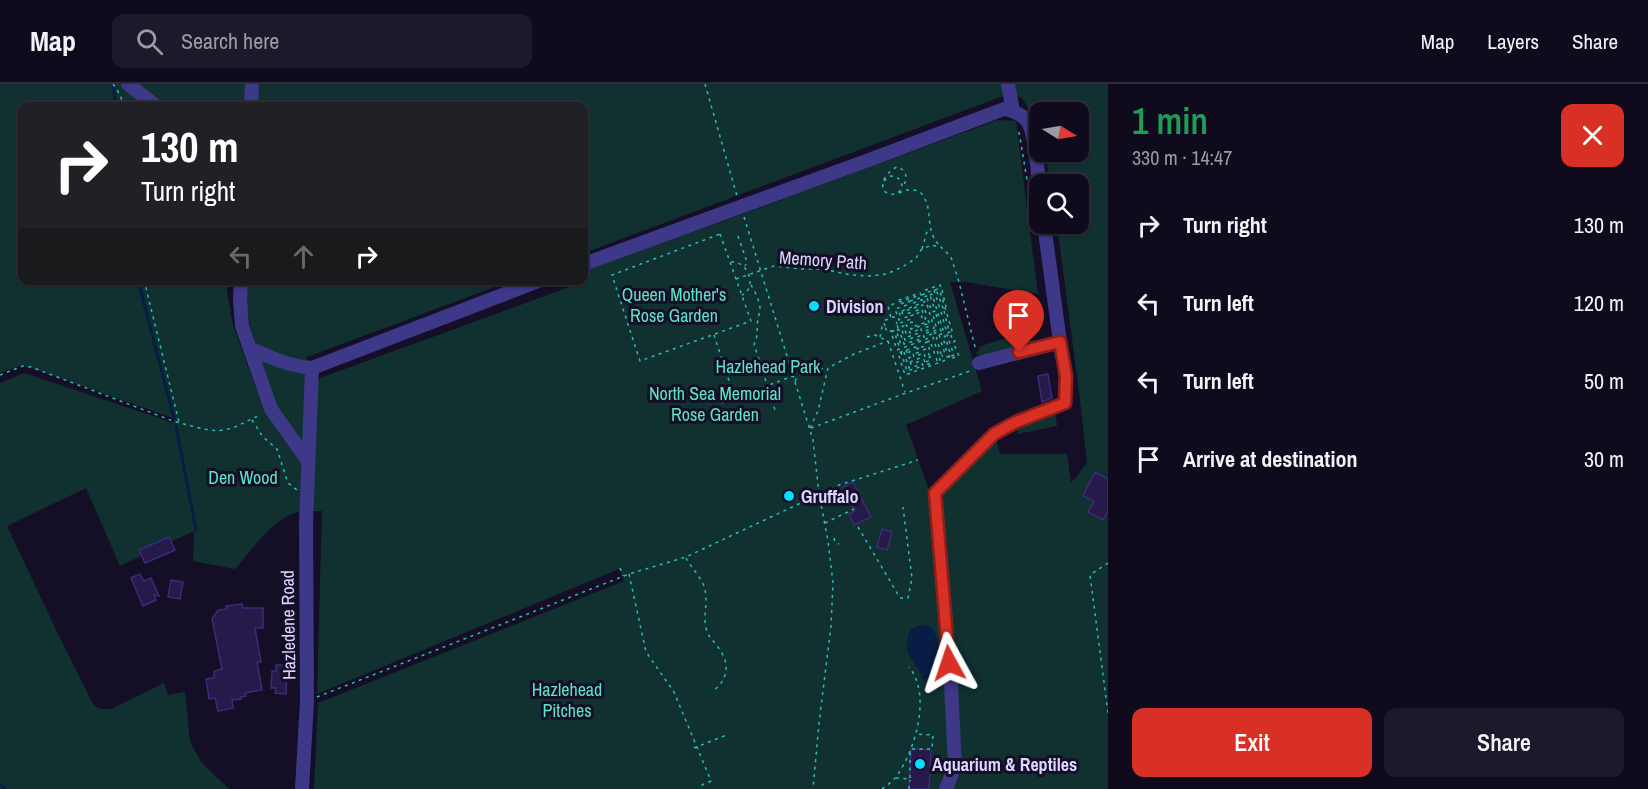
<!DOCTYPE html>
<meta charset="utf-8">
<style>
:root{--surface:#0f0b1d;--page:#1d192a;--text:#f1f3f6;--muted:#9b9ba4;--line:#2f2b3b;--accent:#d93025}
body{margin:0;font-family:"Archivo Narrow",sans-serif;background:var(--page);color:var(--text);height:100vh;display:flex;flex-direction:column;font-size:22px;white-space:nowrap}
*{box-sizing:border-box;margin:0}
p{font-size:20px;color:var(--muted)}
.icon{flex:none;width:33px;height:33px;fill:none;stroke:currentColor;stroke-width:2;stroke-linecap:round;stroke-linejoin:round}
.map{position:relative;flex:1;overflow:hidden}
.sheet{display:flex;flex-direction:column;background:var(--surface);width:540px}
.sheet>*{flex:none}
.top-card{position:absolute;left:18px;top:18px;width:570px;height:183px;border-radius:12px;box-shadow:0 2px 4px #0004,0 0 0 2px var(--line);background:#202124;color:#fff;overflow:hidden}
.needle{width:39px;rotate:101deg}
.controls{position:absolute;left:1029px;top:18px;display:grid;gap:12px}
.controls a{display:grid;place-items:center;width:60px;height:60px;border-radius:12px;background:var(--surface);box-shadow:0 2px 4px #0004,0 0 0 2px var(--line);font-size:30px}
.pin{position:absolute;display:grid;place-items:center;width:51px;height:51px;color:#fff;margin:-62px -26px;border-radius:50% 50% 50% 0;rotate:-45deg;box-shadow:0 0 6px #0007}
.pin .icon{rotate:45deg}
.me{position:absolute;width:66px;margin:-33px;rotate:355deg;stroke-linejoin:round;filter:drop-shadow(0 0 4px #0008)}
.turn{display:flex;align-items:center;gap:21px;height:126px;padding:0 24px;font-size:27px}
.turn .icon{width:78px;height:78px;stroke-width:2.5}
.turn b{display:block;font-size:42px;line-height:51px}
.lanes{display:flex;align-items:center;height:57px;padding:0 24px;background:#0003;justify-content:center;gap:30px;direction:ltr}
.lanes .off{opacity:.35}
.round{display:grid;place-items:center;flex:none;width:63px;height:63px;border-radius:12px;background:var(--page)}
.headline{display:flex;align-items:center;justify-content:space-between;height:102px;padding:0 24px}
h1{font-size:36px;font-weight:600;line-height:45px;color:#1e9e55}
.cta{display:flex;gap:12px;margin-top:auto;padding:12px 24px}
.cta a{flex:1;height:69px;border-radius:12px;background:var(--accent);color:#fff;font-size:24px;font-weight:600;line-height:69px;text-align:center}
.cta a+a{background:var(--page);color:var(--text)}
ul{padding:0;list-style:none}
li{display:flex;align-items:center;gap:18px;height:78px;padding:0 24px}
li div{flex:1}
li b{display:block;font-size:22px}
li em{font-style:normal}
header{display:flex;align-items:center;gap:36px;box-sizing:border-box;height:84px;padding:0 30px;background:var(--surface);border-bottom:2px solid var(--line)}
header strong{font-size:28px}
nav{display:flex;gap:33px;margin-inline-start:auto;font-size:21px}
.search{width:420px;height:54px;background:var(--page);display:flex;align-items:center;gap:15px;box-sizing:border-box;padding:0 21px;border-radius:12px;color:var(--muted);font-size:22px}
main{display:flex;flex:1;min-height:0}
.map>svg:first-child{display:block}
.green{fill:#113131}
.water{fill:#081d46}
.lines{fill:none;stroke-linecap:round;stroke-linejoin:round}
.stream{stroke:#081d46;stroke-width:3}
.building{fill:#251a49;stroke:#3c2b76;stroke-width:1.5}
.path{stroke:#2bbdb8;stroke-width:1.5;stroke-dasharray:3 4.5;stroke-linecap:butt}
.minor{stroke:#3d3888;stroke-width:14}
.route-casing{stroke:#8d1f18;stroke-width:15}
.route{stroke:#d93025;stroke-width:10}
.poi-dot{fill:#01dfff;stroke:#140f27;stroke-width:2}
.labels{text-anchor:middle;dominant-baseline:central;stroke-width:6;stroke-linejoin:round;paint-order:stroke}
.street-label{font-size:18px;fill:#dbd5ff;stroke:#140f27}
.park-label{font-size:18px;fill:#5ce4c6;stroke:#140f27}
.poi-label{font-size:18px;font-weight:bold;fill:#dbd5ff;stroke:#140f27;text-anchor:start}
</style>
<header>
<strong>Map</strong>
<div class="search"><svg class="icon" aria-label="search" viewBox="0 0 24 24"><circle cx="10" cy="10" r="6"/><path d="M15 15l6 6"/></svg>Search here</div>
<nav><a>Map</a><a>Layers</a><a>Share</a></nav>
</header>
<main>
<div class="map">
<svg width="1108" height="705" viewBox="0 0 1108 705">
<rect width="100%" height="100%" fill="#140f27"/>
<path class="green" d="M0,0H247L244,22H22V196L228,197L227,208L233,241L264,326L303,380L302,427C274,432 253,465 235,485L193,477L194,447L120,482L86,404L7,442L60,554L92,618L96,623L101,625H111L164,599L168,611L185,608L190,658L202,679L229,705H0V299L24,289L174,339L173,334L23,281L0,289Z
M256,0H1108V705H314L318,619L624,497L619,485L317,610L322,427H311L315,303L320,294L583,198L584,186L721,138L998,36L1016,37L1038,210L966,198H950L982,307L906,341L930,409L996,356L1000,370H1067L1071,398L1075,395L1087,379L1080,316L1057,140H1078V100H1051L1045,68H1078V28H1040L1039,48L1036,36L1021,13L1003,12L584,169V22H255Z
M247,197H511L307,273L308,305L305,367L275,321L250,242L246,215Z
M1006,254L1036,257L1037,262L986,276L976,269L981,262Z
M1055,324L1057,342L1018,350L1016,338Z"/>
<path class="water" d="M920,541C923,541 928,542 930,543C941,550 940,582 937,593L929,596L923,595C914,572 901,575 910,546Z"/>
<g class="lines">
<path class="stream" d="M113,0L116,22
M138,196L174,334
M176,342L196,446
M0,701L5,705"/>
</g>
<path class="building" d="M1048,290L1052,314L1042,318L1038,292Z
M1095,388L1108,395V426L1103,436L1088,428L1094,417L1083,412Z
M853,398L871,433L854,441L849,430L855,427L843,403Z
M882,445L892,448L887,466L877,463Z
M169,453L175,466L145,479L139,466Z
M140,490L144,497L151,494L159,512L154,511L156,516L143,522L131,494Z
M171,496L183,498L180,515L168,513Z
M242,520L243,524H263V544H255L261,578H257L262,606L245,609L246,612L241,613V615L232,616L233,624L218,627L215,614L209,615L206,595L214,594V587L222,585L212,535L218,526L227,525L226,522Z
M276,581H287L286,610L275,609L276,604H271L272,587H276Z
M911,665L931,666L929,705H909Z"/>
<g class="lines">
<path class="path" d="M113,0L121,12L122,22
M705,0L737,112
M1019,48L1027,96
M884,97L890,92C898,92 902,96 902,104L897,110C875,113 881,90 897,83C908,86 908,96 902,104
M1028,107L1033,138
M899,109C907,105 915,104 922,110C935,129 923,144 940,162
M744,133L813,356L819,410L828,457L833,499L831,542L819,639L813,705
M720,150L751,237L640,277L612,191Z
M738,152L747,178L745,182
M922,165L928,144
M731,178C748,176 758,204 742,211
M736,195L774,182L802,185H822L851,191L869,192L887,190L904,182L916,174L921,166L931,161L941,163L951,173L959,198L976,267
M144,196L179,338
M751,201C755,207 760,218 760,225C760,227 758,234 758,235C756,244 759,252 754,260L775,326
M934,206L940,225L943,224L937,208L940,207L953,250
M942,206L946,223
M922,211L924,210L923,207L940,201L941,204L925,209
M930,211L932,210L944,249L936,252L941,270
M910,217L930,211L935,227L932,228L927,214L913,219L912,216
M899,218L921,211L920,209L899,216L900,220L909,217L910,220L895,225L899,236L901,235L899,227L901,226
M902,227L926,217L934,244L922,248L921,245L930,242L927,233L925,234L927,240L911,245L910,242
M944,227L949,247
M941,228L947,249L950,248L951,250L947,251L954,271L951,272L945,252L943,253L947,269L945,270
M892,233H894L897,240
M913,238L906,240L910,249L918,246L919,249L907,253L904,242L901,243L905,256L920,252L921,255L904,260L899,246H896L901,261L899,262L894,247L891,248L897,266L929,254L930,257L927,258
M885,242L883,237L891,234L888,222L896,219
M898,244L897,240L911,235L910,232L913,231L912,228L906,230L907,233L904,234L902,228L923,221L926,229L923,230L922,225L915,227L916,230L920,228L924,239L912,243V241
M932,250L924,253L923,250L937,246L933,231L936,230L941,247L932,250L940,276L943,275L942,271
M714,251L734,312
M939,251L945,270
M951,251L952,255H954L955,257L953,258L959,272L949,275V272H951
M867,253L875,251L888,257L905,308
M880,253L882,243L885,242L887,248L899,245
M925,259L927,258L930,267L928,268L929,271L931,270L932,272L924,276L925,278
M931,260L938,279
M906,266L909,274L911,273L909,268L912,267L914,273L921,270V268L916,269L915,266L919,264V262L898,269L905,291L946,276L945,274L949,272
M901,268L907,287L920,283L919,281L909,284L904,268
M910,278L925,272L923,266L926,265L925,262L922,263L921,260
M910,278L911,280L921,277L923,282L934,278
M926,278L933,275
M791,284L801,288L827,284
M0,291L23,282L31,283L173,337L203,345L218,347L233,344L260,331
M795,297L801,289
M721,319L793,292
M252,336L263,353L277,365L288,399L297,406
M810,344L818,327L828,284L854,270L888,257
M811,344L906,309L970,287
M825,439L854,425
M858,443L900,514H908L912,494L903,423
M834,454L835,458L839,460
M686,474C692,485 703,495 705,506C708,519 703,532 706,544C708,553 713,556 718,563C731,580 728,596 712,608
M1108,479L1090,491L1108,629
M620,484L623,492
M629,490L646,568L674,608L711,697L702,701L703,705
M317,613L629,490L686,473L839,401L918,376
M694,664L729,650
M912,665H932L933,651L915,650
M896,694L910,695V668
M882,705C887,701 893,697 896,693C915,667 932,611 909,583
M909,705L910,696"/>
<path class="minor" d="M128,0L156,22
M1008,0L1013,27
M251,22L252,0
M584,180L869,76L1004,25C1014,27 1022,30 1028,38C1036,51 1037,88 1040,104
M241,196L240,215L242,242L271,325L308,377
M250,264C271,274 289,282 312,284
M979,279L1060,258
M302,705L307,617L306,440L312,284L541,196
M946,705L955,682L951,601L935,409L994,350L1016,338L1065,319L1066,292L1060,258L1044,140"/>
</g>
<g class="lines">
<defs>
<path id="route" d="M949,579L935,409L994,350L1016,338L1065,319L1066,292L1060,258L1019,268"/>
</defs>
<use href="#route" class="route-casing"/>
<use href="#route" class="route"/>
</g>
<g class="poi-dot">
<circle cx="814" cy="222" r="6"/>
<circle cx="789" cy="412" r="6"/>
<circle cx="920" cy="680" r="6"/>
</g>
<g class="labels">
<g class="street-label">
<text transform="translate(823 176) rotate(4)">Memory Path</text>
<text transform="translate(288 541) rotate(-91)">Hazledene Road</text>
</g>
<g class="park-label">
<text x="674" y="210">Queen Mother's<tspan x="674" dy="21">Rose Garden</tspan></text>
<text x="768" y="282">Hazlehead Park</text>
<text x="715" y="309">North Sea Memorial<tspan x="715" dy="21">Rose Garden</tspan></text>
<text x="243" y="393">Den Wood</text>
<text x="567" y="605">Hazlehead<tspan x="567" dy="21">Pitches</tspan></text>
</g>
<g class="poi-label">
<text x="826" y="222">Division</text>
<text x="801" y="412">Gruffalo</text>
<text x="932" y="680">Aquarium &amp; Reptiles</text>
</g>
</g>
</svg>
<div class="controls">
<a><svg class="needle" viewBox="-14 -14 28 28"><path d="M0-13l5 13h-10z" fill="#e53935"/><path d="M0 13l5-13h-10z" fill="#9b9ba4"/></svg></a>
<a><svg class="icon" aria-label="search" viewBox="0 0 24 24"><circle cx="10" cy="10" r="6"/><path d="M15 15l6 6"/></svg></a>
</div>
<div class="pin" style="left:1019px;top:268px;background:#d93025"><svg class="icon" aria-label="arrive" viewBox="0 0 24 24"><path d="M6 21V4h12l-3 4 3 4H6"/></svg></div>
<svg class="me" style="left:949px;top:579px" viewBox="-20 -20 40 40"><path d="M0-17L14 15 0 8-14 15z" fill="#d93025" stroke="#fff" stroke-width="4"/></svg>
<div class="top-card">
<div class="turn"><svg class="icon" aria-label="right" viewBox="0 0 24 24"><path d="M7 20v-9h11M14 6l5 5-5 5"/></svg><div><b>130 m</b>Turn right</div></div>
<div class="lanes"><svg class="icon off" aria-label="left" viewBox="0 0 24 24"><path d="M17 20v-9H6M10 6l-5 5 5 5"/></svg><svg class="icon off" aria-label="ahead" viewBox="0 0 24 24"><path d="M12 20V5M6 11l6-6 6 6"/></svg><svg class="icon" aria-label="right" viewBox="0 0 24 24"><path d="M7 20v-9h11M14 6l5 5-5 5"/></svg></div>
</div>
</div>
<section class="sheet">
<div class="headline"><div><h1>1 min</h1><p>330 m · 14:47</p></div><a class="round" style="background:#d93025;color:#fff"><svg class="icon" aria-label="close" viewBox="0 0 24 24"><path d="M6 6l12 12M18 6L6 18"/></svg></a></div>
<ul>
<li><svg class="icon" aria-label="right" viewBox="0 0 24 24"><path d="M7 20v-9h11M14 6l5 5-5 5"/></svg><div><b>Turn right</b></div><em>130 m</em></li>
<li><svg class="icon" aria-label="left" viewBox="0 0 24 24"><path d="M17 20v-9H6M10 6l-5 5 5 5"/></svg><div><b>Turn left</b></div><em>120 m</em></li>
<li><svg class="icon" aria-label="left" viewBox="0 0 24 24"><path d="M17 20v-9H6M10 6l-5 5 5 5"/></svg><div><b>Turn left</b></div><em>50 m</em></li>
<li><svg class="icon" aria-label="arrive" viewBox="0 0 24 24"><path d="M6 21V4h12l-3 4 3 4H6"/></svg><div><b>Arrive at destination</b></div><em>30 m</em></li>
</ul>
<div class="cta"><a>Exit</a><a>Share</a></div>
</section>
</main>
